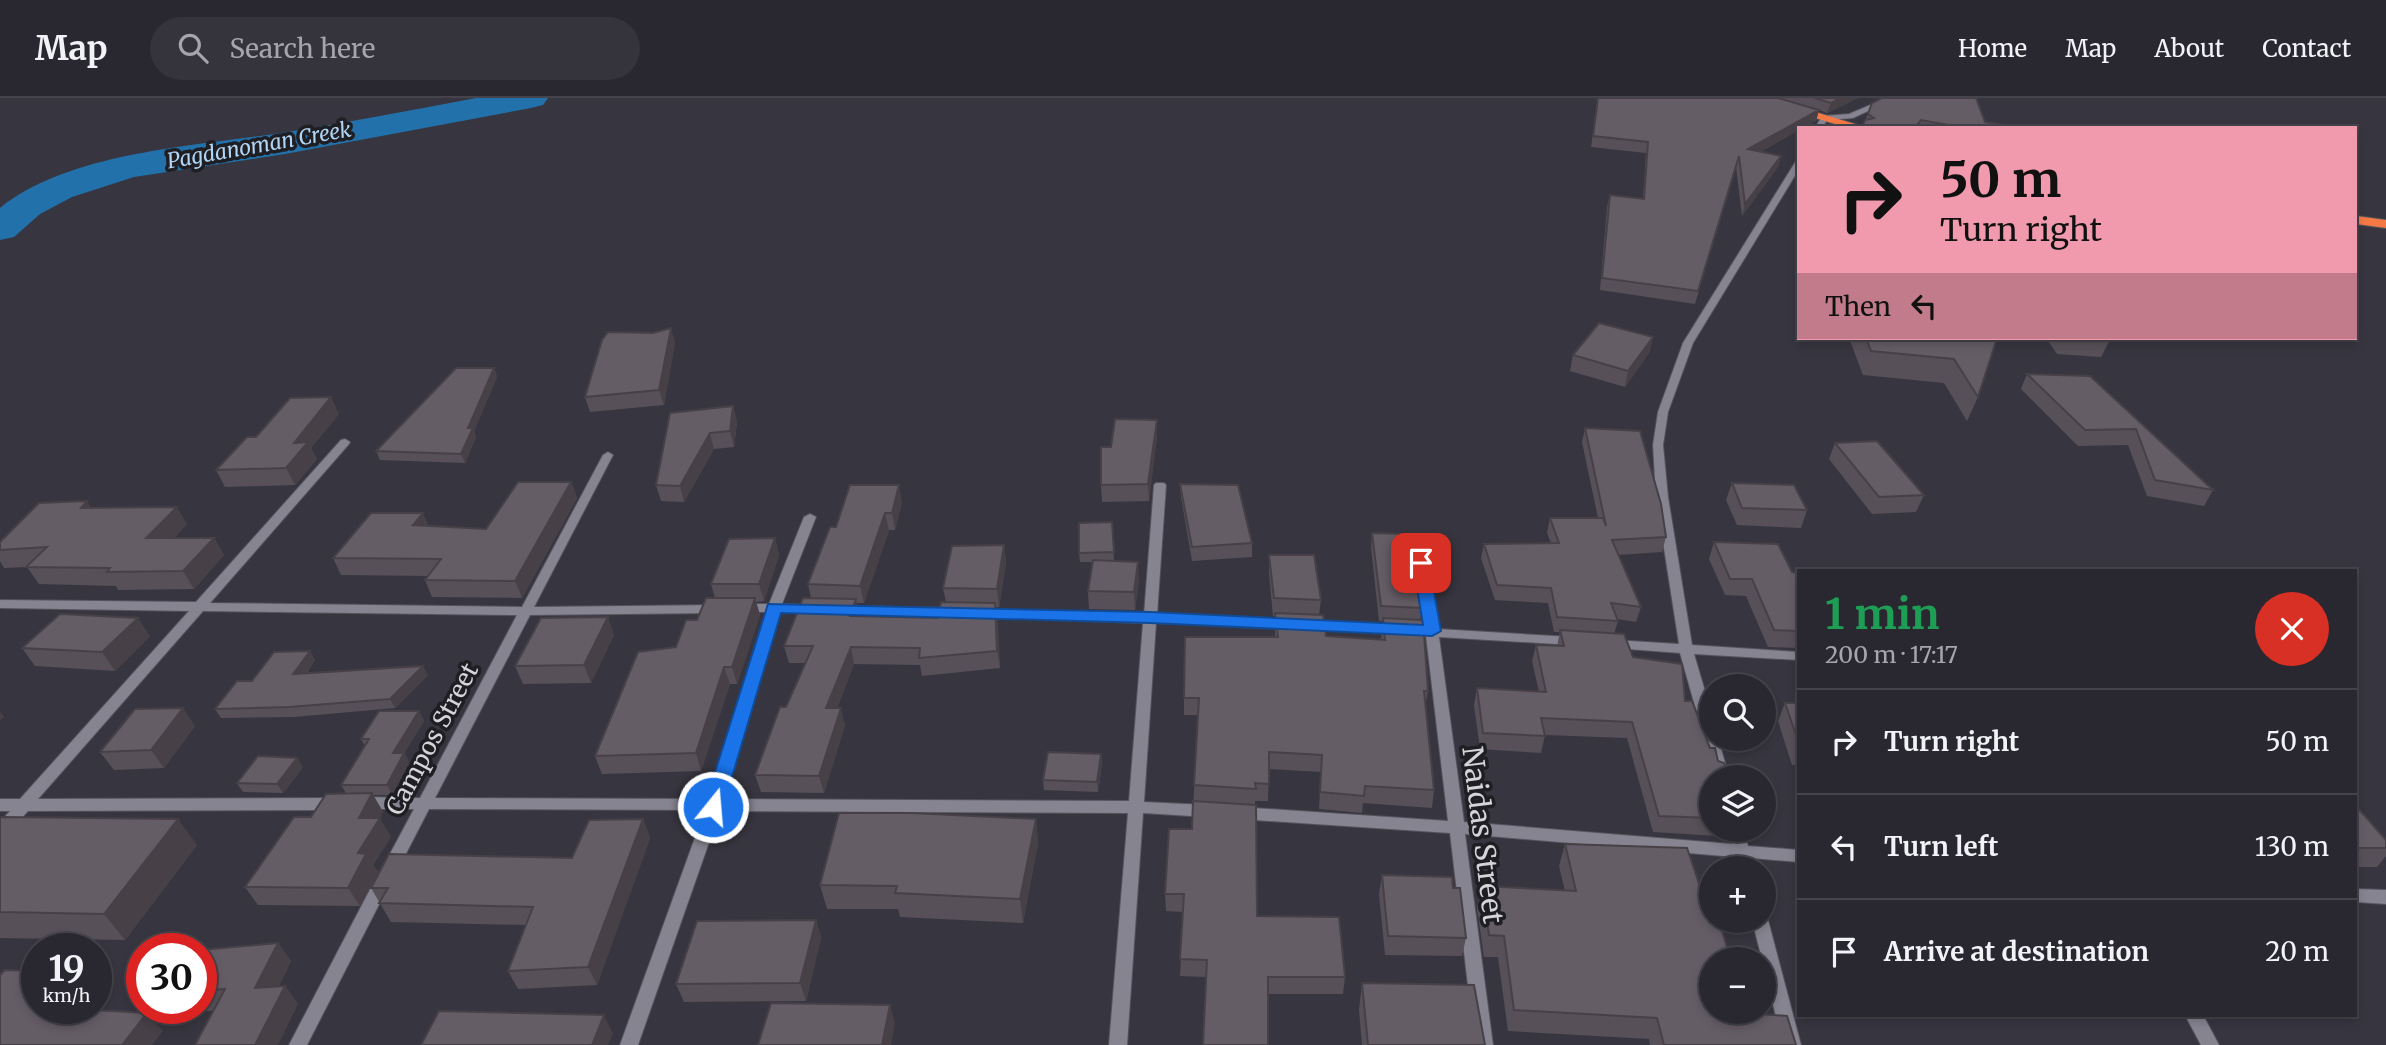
<!DOCTYPE html>
<meta charset="utf-8">
<style>
:root{--surface:#292830;--page:#35343c;--text:#f1f3f6;--muted:#a5a6ab;--line:#45444c}
body{margin:0;font-family:Merriweather,serif;background:var(--page);color:var(--text);height:100vh;display:flex;flex-direction:column;font-size:26px;white-space:nowrap}
*{box-sizing:border-box;margin:0}
p{font-size:23px;color:var(--muted)}
.icon{flex:none;width:38px;height:38px;fill:none;stroke:currentColor;stroke-width:2;stroke-linecap:round;stroke-linejoin:round}
.map{position:relative;flex:1;overflow:hidden}
.sheet{position:absolute;left:1797px;top:471px;width:560px;height:448px;display:flex;flex-direction:column;background:var(--surface);border-radius:0px;box-shadow:0 4px 10px #0003,0 0 0 2px var(--line)}
.sheet>*{flex:none}
.hud{position:absolute;left:1797px;top:28px;width:560px;height:214px;border-radius:0px;box-shadow:0 4px 10px #0003,0 0 0 2px var(--line);background:#f29aad;color:#111;overflow:hidden}
.tools{position:absolute;left:1699px;top:576px;display:grid;gap:14px}
.tools a{display:grid;place-items:center;width:77px;height:77px;border-radius:50%;background:var(--surface);box-shadow:0 4px 10px #0003,0 0 0 2px var(--line);font-size:35px}
.speed{position:absolute;left:21px;top:835px;display:flex;gap:14px;font-size:35px;font-weight:700;text-align:center}
.speed>*{display:grid;place-content:center;width:91px;height:91px;border-radius:50%;background:var(--surface);box-shadow:0 4px 10px #0003,0 0 0 2px var(--line);line-height:1}
.speed small{font-size:18px;font-weight:400}
.speed .limit{border:10px solid #d22;background:#fff;color:#111}
.pin{position:absolute;display:grid;place-items:center;width:60px;height:60px;color:#fff;margin:-30px;border-radius:14px;box-shadow:0 4px 10px #0006}
.me{position:absolute;width:77px;margin:-38px;rotate:17deg;stroke-linejoin:round;filter:drop-shadow(0 0 5px #0008)}
.turn{display:flex;align-items:center;gap:24px;height:147px;padding:0 28px;font-size:32px}
.turn .icon{width:91px;height:91px;stroke-width:2.5}
.turn b{display:block;font-size:49px;line-height:60px}
.then{display:flex;align-items:center;height:66px;padding:0 28px;background:#0003;gap:14px;font-size:26px}
.round{display:grid;place-items:center;flex:none;width:74px;height:74px;border-radius:37px;background:var(--page)}
.overview{display:flex;align-items:center;justify-content:space-between;height:119px;padding:0 28px}
h1{font-size:42px;font-weight:700;line-height:52px;color:#1e9e55}
ul{padding:0;list-style:none}
li{display:flex;align-items:center;gap:21px;height:105px;padding:0 28px;border-top:2px solid var(--line)}
li div{flex:1}
li b{display:block;font-size:26px}
li em{font-style:normal}
header{display:flex;align-items:center;gap:42px;box-sizing:border-box;height:98px;padding:0 35px;background:var(--surface);border-bottom:2px solid var(--line)}
header strong{font-size:33px}
nav{display:flex;gap:38px;margin-inline-start:auto;font-size:24px}
.search{width:490px;height:63px;background:var(--page);display:flex;align-items:center;gap:18px;box-sizing:border-box;padding:0 24px;border-radius:38px;color:var(--muted);font-size:26px}
.map>svg:first-child{display:block}
.lines{fill:none;stroke-linecap:round;stroke-linejoin:round}
.river{fill:#2371ab;fill-rule:evenodd}
.minor-casing{stroke:#55545d;stroke-width:2}
.highway-casing{stroke:#55545d;stroke-width:2}
.minor{fill:#858490;fill-rule:evenodd}
.highway{fill:#f57944;fill-rule:evenodd}
.wall{fill:#575058}
.shaded-wall{fill:#474147}
.building{fill:#655d66;stroke:#474147;stroke-width:2}
.route{fill:#1a73e8;stroke:#114b97;stroke-width:2}
.labels{text-anchor:middle;dominant-baseline:central;stroke-width:7;stroke-linejoin:round;paint-order:stroke}
.far-water-label{font-size:21px;font-style:italic;fill:#b1d5f5;stroke:#1e1e23}
.street-label{font-size:24px;fill:#d4d4da;stroke:#1e1e23}
.near-street-label{font-size:28px;fill:#d4d4da;stroke:#1e1e23}
</style>
<header>
<strong>Map</strong>
<div class="search"><svg class="icon" aria-label="search" viewBox="0 0 24 24"><circle cx="10" cy="10" r="6"/><path d="M15 15l6 6"/></svg>Search here</div>
<nav><a>Home</a><a>Map</a><a>About</a><a>Contact</a></nav>
</header>
<div class="map">
<svg width="2386" height="947" viewBox="0 0 2386 947">
<rect width="100%" height="100%" fill="#373640"/>
<g class="lines">
<path class="river" d="M476,0H548L543,7L531,10L285,56L134,79L72,99L40,116L14,139L0,142V110C69,54 195,48 281,35C346,25 411,12 476,0Z"/>
<defs>
<path id="minor" d="M1887,0H1896L1853,20L1827,22L1822,30H1815L1822,18L1849,16Z
M1796,63H1799V71L1693,245L1668,314L1663,347L1668,399L1692,547L1799,554V562L1694,556L1712,617V640H1718L1729,679H1715L1680,555L1614,550L1607,546L1614,542L1679,546L1656,399L1653,347L1658,314L1683,245Z
M345,341L350,344L349,346L210,505L522,509L603,357L608,354L613,357L534,509L718,507L724,511L718,515L530,517L435,700L709,701L766,514H744L738,510L744,506H769L804,419L810,416L816,419L782,506L813,507L819,511L813,515H779L724,701L1129,703L1143,525L982,519L976,515L982,511L1144,517L1154,387L1156,385H1164L1166,387L1157,517L1289,522L1295,526L1289,530L1156,525L1144,704L1207,707L1212,709L1214,713L1212,717L1207,719L1143,715L1127,947H1109L1128,715L720,713L638,947H620L705,712L429,711L397,773L391,775L385,773L383,769L414,711H361L356,709L354,705L356,701L361,699L420,700L517,517L203,513L38,701L336,700L341,702L343,706L341,710L336,712L28,713L5,738L0,740V724L10,713H0V701H20L189,513L0,510V502L196,504L341,342Z
M1417,438L1423,442L1438,531L1572,539L1579,543L1572,547L1439,539L1464,724L1732,746L1729,732H1743L1748,748L1799,752V764L1751,760L1754,770H1738L1735,759L1465,736L1493,947H1475L1450,735L1239,721L1234,719L1232,715L1234,711L1239,709L1448,723L1426,538L1310,531L1304,527L1310,523L1425,530L1411,442Z
M842,508L953,510L959,514L953,518L838,515L836,512L838,509Z
M382,779L388,780L390,785L307,947H289L376,780Z
M2356,791L2386,792V806L2356,804Z
M1764,817L1768,822L1801,947H1783L1764,870V861H1762L1752,822H1764Z
M2185,917H2203L2219,947H2201Z"/>
<path id="highway" d="M1750,0H1769L1868,30H1848Z
M2356,118L2386,122V130L2356,126Z"/>
</defs>
<use href="#minor" class="minor-casing"/>
<use href="#highway" class="highway-casing"/>
<use href="#minor" class="minor"/>
<use href="#highway" class="highway"/>
</g>
<path class="wall" d="M1598,0H1858L1827,15L1819,12L1816,23L1799,30V32L1760,54L1781,58L1778,69L1742,118L1736,69L1695,206L1600,192L1607,109L1610,97L1643,101L1646,55L1591,49Z
M1868,16L1985,24L2023,30H1862Z
M653,235L675,244L664,307L590,314L585,299Z
M1653,239L1649,255L1625,289L1570,273L1573,257Z
M1849,240H1997L1978,299L1967,323L1944,285L1863,277Z
M2046,240H2111L2101,259L2057,256Z
M494,270L497,279L474,333L476,339L465,365L380,362L376,353Z
M2027,276L2090,278L2213,392L2204,408L2147,398L2128,347L2078,348L2021,291Z
M733,308L737,324L734,349L714,351L684,404L661,403L656,387Z
M339,316L311,350L317,361L295,387L225,389L216,372L256,339Z
M1157,322V338L1149,403L1102,404L1101,387L1111,349Z
M1585,330L1666,439L1662,454L1618,457L1641,509L1636,524L1617,521L1618,523L1614,536L1633,559L1685,603L1712,679V732H1721L1718,738L1653,734L1627,640L1545,637L1541,655L1480,651L1474,607L1477,590L1539,594L1532,563L1536,547L1557,548L1560,534H1554L1548,505L1495,502L1481,460L1484,446L1551,445L1547,435L1550,420H1598L1582,344Z
M1835,345L1924,397L1916,414L1872,416L1829,361Z
M571,384L577,400L522,500L432,499L425,482L428,478L341,477L333,460L428,428L486,431Z
M1732,385L1807,412L1801,430L1737,427L1726,402Z
M1180,386L1252,445V459L1192,463L1181,399Z
M902,404L895,432H889L864,505H857L859,518L938,520L946,504L943,490L1004,447L1006,465L999,509H996L1000,570L922,578L920,567L854,566L837,610L845,627L824,695L761,694L755,677L805,565H789L784,548L811,500L808,486L836,429Z
M91,410L187,426L174,440H214L224,457L194,491L118,492L116,488L39,486L27,469L4,470L0,463V444Z
M1112,424L1114,463L1139,482L1135,512L1089,511L1088,493L1093,464H1080L1079,455Z
M1372,435L1403,467L1422,510L1420,522L1428,593L1425,608L1434,692L1432,710L1363,705L1362,715L1319,711L1321,674L1269,671L1268,703H1255L1257,818L1345,879L1343,896H1268L1206,879L1180,878L1183,814L1166,813L1165,796L1192,731L1198,617H1184V600L1275,539V518H1273L1269,475V457L1321,502L1319,517L1326,538L1381,541L1383,523H1379L1371,449Z
M775,440L779,457L764,503L756,504L760,517L737,586H730L701,673L602,676L595,658L676,549L715,500L711,486Z
M1714,444L1792,474L1799,475V550L1768,549L1746,498L1725,497L1709,461Z
M614,537L591,585L523,586L515,568Z
M150,538L115,573L35,568L22,550Z
M310,553L315,562L306,576L428,577L395,610L294,619L221,620L215,611L252,583Z
M1785,605H1799V667H1792L1778,623Z
M419,613L424,623L404,655L409,664L392,697H373L383,714L379,720L391,739L373,767L378,774L360,808L258,807L245,789L311,719L346,695L341,687L365,648L361,641Z
M195,628L164,670L114,672L100,654Z
M1101,656L1102,665L1098,694L1044,692L1043,682Z
M303,669L283,695L243,694L237,685Z
M2356,708L2386,742V758L2377,769H2356Z
M0,719L197,747L125,842L0,840Z
M643,721L650,740L597,887L518,891L508,873L526,827L391,824L371,790L572,760Z
M1036,721L1038,745L1023,825L900,819L898,811H827L820,787Z
M1565,746L1712,824L1744,915L1796,947H1650L1649,941L1508,933L1498,859H1484L1477,810L1482,788L1565,793L1559,768Z
M1382,777L1453,790L1466,840L1462,858L1385,857L1379,796Z
M816,822L821,840L806,903L684,904L676,886Z
M278,845L291,863L279,888H285L298,906L170,916L166,910H201V852Z
M1362,885L1485,947H1362L1359,912Z"/>
<path class="shaded-wall" d="M1840,0H1858L1827,15L1831,5Z
M1819,12L1816,23L1804,30H1799V32L1745,62L1748,51Z
M1781,58L1778,69L1742,118L1745,106Z
M671,230L675,244L664,307L659,292Z
M1653,239L1649,255L1625,289L1628,273Z
M494,270L497,279L474,333L476,339L465,365L461,356L468,330Z
M331,299L339,316L311,350L317,361L295,387L286,370L294,345Z
M733,308L737,324L734,349L730,333Z
M1157,322V338L1149,403L1148,386Z
M710,335L714,351L684,404L680,388Z
M571,384L577,400L522,500L515,483Z
M899,387L902,404L895,432L892,415Z
M87,403L98,421L81,410Z
M177,409L187,426L157,458L146,440Z
M423,415L430,431L413,427Z
M885,415L889,432L864,505L860,488Z
M214,440L224,457L194,491L183,473Z
M775,440L779,457L764,503L759,486Z
M1004,447L1006,465L999,509L997,491Z
M1138,464L1139,482L1135,512L1134,494Z
M755,500L760,517L737,586L732,569Z
M856,501L860,519L850,518Z
M995,505L998,522L1000,570L997,553Z
M608,519L614,537L591,585L584,567Z
M138,520L150,538L115,573L102,554Z
M851,549L854,566L830,627L826,610Z
M310,553L315,562L298,586L293,576Z
M423,568L428,577L395,610L390,601Z
M724,569L730,586L701,673L696,655Z
M183,610L195,628L164,670L151,652Z
M841,610L845,627L824,695L819,678Z
M419,613L424,623L398,664L393,655Z
M0,614L4,619L0,623Z
M404,655L409,664L392,697L387,687Z
M1101,656L1102,665L1098,694L1097,684Z
M297,660L303,669L283,695L277,686Z
M372,695L383,714L377,724L380,720L391,739L373,767L378,774L360,808L348,790L358,755L359,720Z
M178,721L197,747L125,842L104,816Z
M643,721L650,740L597,887L588,869Z
M1036,721L1038,745L1023,825L1020,801Z
M816,822L821,840L806,903L800,885Z
M278,845L291,863L269,908L255,890Z
M96,886L104,894L96,903Z
M285,888L298,906L278,947H255Z
M890,907L895,925L891,947H882Z
M147,915L163,933L152,947H122Z
M604,917L613,936L608,947H592Z"/>
<path class="building" d="M1598,0H1778L1819,12L1748,51L1781,58L1745,106L1739,58L1698,193L1602,180L1610,97L1644,101L1648,44L1593,38Z
M1815,0H1840L1831,5Z
M1882,0H1976L1985,24L2023,30H1965L1921,22L1915,30H1862L1865,22L1874,20L1868,16L1872,5Z
M1599,225L1653,239L1628,273L1573,257Z
M671,230L659,292L585,299L602,242L608,234L653,235Z
M1866,240H1997L1978,299L1954,261L1871,253Z
M456,270H494L468,330H473L461,356L376,353Z
M2027,276L2090,278L2213,392L2155,382L2136,331L2085,332Z
M331,299L294,345L308,344L286,370L216,372L247,339H256L290,300Z
M733,308L730,333L710,335L680,388L656,387L670,315Z
M1115,321L1157,322L1148,386L1101,387V349H1111Z
M1585,330L1640,333L1661,406L1666,439L1612,442L1641,509L1611,505L1618,523L1557,519L1551,490L1497,487L1484,446L1559,445L1550,420H1603L1606,428Z
M1877,343L1924,397L1879,399L1835,345Z
M518,384H571L515,483L425,482L441,461L333,460L371,415H423L413,427L486,431Z
M1732,385L1794,387L1807,412L1742,410Z
M1180,386L1238,387L1252,445L1192,449Z
M850,387H899L892,415H885L860,488L808,486L830,429H836Z
M87,403L81,410L177,409L146,440H214L183,473L107,474L110,470L26,469L47,449L0,452V444L39,405Z
M1112,424L1114,454L1079,455V425Z
M1372,435L1402,436L1403,467H1417L1422,510L1381,508Z
M775,440L759,486H711L729,441Z
M1714,444L1778,446L1792,474L1799,475V533L1774,532L1752,481H1730Z
M1004,447L997,491L943,490L952,448Z
M1269,457H1314L1321,502L1274,500Z
M1093,462L1138,464L1134,494L1088,493Z
M706,500H755L732,569H724L696,655L595,658L638,554L676,549L686,522H697Z
M803,500L856,501L850,518L938,520L941,504L995,505L997,553L919,560L920,550L851,549L826,610H841L819,678L755,677L780,609H786L813,548H784Z
M1275,515L1323,517L1326,538L1385,542L1383,520L1423,522L1428,593H1424L1434,692L1365,688L1364,698L1320,694L1322,657L1269,654V686L1255,685L1256,691L1194,687L1199,600H1184L1185,539H1278Z
M60,516L138,520L102,554L22,550Z
M608,519L584,567L515,568L541,520Z
M1560,532L1624,536L1633,559L1682,566L1685,603H1692L1710,650H1715L1718,663L1724,665L1729,679H1712V720L1659,718L1632,624L1541,620L1545,638L1483,635L1477,590L1546,594L1536,547L1564,548Z
M310,553L293,576L423,568L390,601L289,609L215,611L237,583H252L274,554Z
M1785,605H1799V646Z
M183,610L151,652L100,654L135,611Z
M379,613H419L393,655H404L387,687H341L369,641H361Z
M1048,654L1101,656L1097,684L1043,682Z
M258,658L297,660L277,686L237,685Z
M372,695L359,720H380L358,755L366,756L348,790L245,789L294,719H311L326,696Z
M1193,703L1256,707L1257,818L1339,819L1345,879H1268V947H1203L1207,862L1180,861L1184,796H1165L1169,731H1192Z
M2356,708L2386,742V750H2356Z
M839,715H911L1036,721L1020,801L895,795L897,788L820,787Z
M0,719L178,721L104,816L0,814Z
M643,721L588,869L508,873L533,809L379,805L388,790H371L389,756L572,760L589,722Z
M1565,746L1687,750L1712,824L1720,825L1730,861H1712V914H1743L1744,915L1787,918L1796,947H1664L1657,920L1514,912L1504,838L1489,837L1482,788L1576,793Z
M1382,777L1452,779L1453,790H1460L1466,840L1388,838Z
M816,822L800,885L676,886L697,823Z
M278,845L255,890L285,888L255,947H195L225,891L201,893V852Z
M5,872L37,873V910H59L147,915L122,947H0V877Z
M1362,885L1474,887L1485,947H1368Z
M771,905L890,907L882,947H758Z
M439,913L604,917L592,947H421Z"/>
<path class="route" d="M1421,460L1429,465L1441,533L1432,538L1150,525L781,515L723,709L720,714L713,716L707,714L704,709L768,506L1150,514L1423,527L1413,465Z"/>
<g class="labels">
<g class="far-water-label">
<text transform="translate(259 47) rotate(-10)">Pagdanoman Creek</text>
</g>
<g class="street-label">
<text transform="translate(432 641) rotate(-62)">Campos Street</text>
</g>
<g class="near-street-label">
<text transform="translate(1483 737) rotate(83)">Naidas Street</text>
</g>
</g>
</svg>
<div class="tools">
<a><svg class="icon" aria-label="search" viewBox="0 0 24 24"><circle cx="10" cy="10" r="6"/><path d="M15 15l6 6"/></svg></a>
<a><svg class="icon" aria-label="layers" viewBox="0 0 24 24"><path d="M12 4l9 5-9 5-9-5zM3 14l9 5 9-5"/></svg></a>
<a>+</a>
<a>−</a>
</div>
<div class="speed"><div>19<small>km/h</small></div><div class="limit">30</div></div>
<div class="pin" style="left:1421px;top:465px;background:#d93025"><svg class="icon" aria-label="arrive" viewBox="0 0 24 24"><path d="M6 21V4h12l-3 4 3 4H6"/></svg></div>
<svg class="me" style="left:713px;top:709px" viewBox="-20 -20 40 40"><circle r="17" fill="#1a73e8" stroke="#fff" stroke-width="3"/><path d="M0-11L8 9 0 5-8 9z" fill="#fff"/></svg>
<div class="hud">
<div class="turn"><svg class="icon" aria-label="right" viewBox="0 0 24 24"><path d="M7 20v-9h11M14 6l5 5-5 5"/></svg><div><b>50 m</b>Turn right</div></div>
<div class="then">Then<svg class="icon" aria-label="left" viewBox="0 0 24 24"><path d="M17 20v-9H6M10 6l-5 5 5 5"/></svg></div>
</div>
<section class="sheet">
<div class="overview"><div><h1>1 min</h1><p>200 m · 17:17</p></div><a class="round" style="background:#d93025;color:#fff"><svg class="icon" aria-label="close" viewBox="0 0 24 24"><path d="M6 6l12 12M18 6L6 18"/></svg></a></div>
<ul>
<li><svg class="icon" aria-label="right" viewBox="0 0 24 24"><path d="M7 20v-9h11M14 6l5 5-5 5"/></svg><div><b>Turn right</b></div><em>50 m</em></li>
<li><svg class="icon" aria-label="left" viewBox="0 0 24 24"><path d="M17 20v-9H6M10 6l-5 5 5 5"/></svg><div><b>Turn left</b></div><em>130 m</em></li>
<li><svg class="icon" aria-label="arrive" viewBox="0 0 24 24"><path d="M6 21V4h12l-3 4 3 4H6"/></svg><div><b>Arrive at destination</b></div><em>20 m</em></li>
</ul>
</section>
</div>
